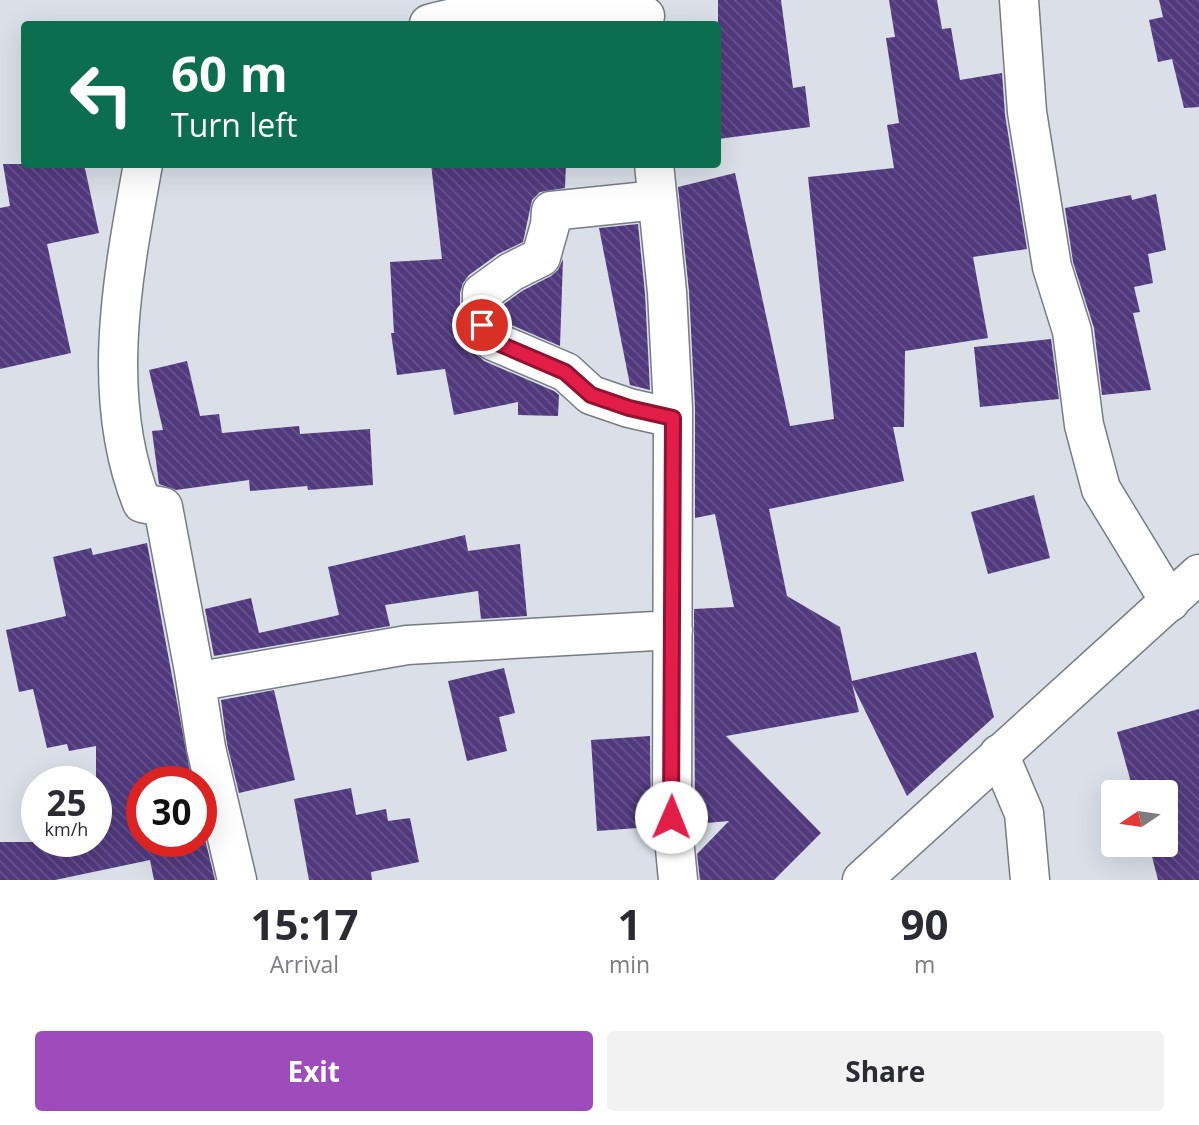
<!DOCTYPE html>
<style>
:root{--surface:#fff;--page:#f2f2f3;--text:#2b2b33;--muted:#7c7c81;--accent:#9e4cbc}
body{margin:0;font-family:"Open Sans",sans-serif;background:var(--page);color:var(--text);height:100vh;display:flex;flex-direction:column;font-size:26px;white-space:nowrap}
*{box-sizing:border-box;margin:0}
p{font-size:23px;color:var(--muted)}
.icon{flex:none;width:38px;height:38px;fill:none;stroke:currentColor;stroke-width:2;stroke-linecap:round;stroke-linejoin:round}
.map{position:relative;height:880px;overflow:hidden}
.details{display:flex;flex-direction:column;background:var(--surface);flex:1}
.details>*{flex:none}
.banner{position:absolute;left:21px;top:21px;width:700px;height:147px;border-radius:7px;box-shadow:0 7px 28px #0002;background:#0b6e4f;color:#fff;overflow:hidden}
.needle{width:46px;rotate:257deg}
.buttons{position:absolute;left:1101px;top:780px;display:grid;gap:14px}
.buttons a{display:grid;place-items:center;width:77px;height:77px;border-radius:7px;background:var(--surface);box-shadow:0 7px 28px #0002;font-size:35px}
.speed{position:absolute;left:21px;top:766px;display:flex;gap:14px;font-size:35px;font-weight:700;text-align:center}
.speed>*{display:grid;place-content:center;width:91px;height:91px;border-radius:50%;background:var(--surface);box-shadow:0 7px 28px #0002;line-height:1}
.speed small{font-size:18px;font-weight:400}
.speed .limit{border:10px solid #d22;background:#fff;color:#111}
.pin{position:absolute;display:grid;place-items:center;width:60px;height:60px;color:#fff;margin:-30px;border:4px solid #fff;border-radius:50%;box-shadow:0 2px 7px #0007}
.me{position:absolute;width:77px;margin:-38px;rotate:1deg;stroke-linejoin:round;filter:drop-shadow(0 0 5px #0008)}
.turn{display:flex;align-items:center;gap:24px;height:147px;padding:0 35px;font-size:32px}
.turn .icon{width:91px;height:91px;stroke-width:2.5}
.turn b{display:block;font-size:49px;line-height:60px}
.eta{display:flex;justify-content:space-evenly;align-items:center;height:119px;text-align:center}
.eta b{font-size:42px;font-weight:700;line-height:49px}
.action{display:flex;gap:14px;margin-top:auto;padding:14px 35px}
.action a{flex:1;height:80px;border-radius:7px;background:var(--accent);color:#fff;font-size:28px;font-weight:700;line-height:80px;text-align:center}
.action a+a{background:var(--page);color:var(--text)}
.map>svg:first-child{display:block}
.building{fill:url(#building-back-hatch)}
.lines{fill:none;stroke-linecap:round;stroke-linejoin:round}
.street-casing{stroke:#777c84;stroke-width:41}
.secondary-casing{stroke:#777c84;stroke-width:41}
.street{stroke:#fff;stroke-width:38}
.secondary{stroke:#fff;stroke-width:38}
.route-casing{stroke:#92132f;stroke-width:18}
.route{stroke:#e11d48;stroke-width:12}
</style>
<div class="map">
<svg width="1199" height="880" viewBox="0 0 1199 880">
<defs>
<pattern id="building-back-hatch" width="6" height="6" patternUnits="userSpaceOnUse" patternTransform="scale(1.75)"><rect width="6" height="6" fill="#51397e"/><path d="M-1 5l2 2M0 0l6 6M5-1l2 2" fill="none" stroke="#68548c"/></pattern>
</defs>
<rect width="100%" height="100%" fill="#dadfe8"/>
<path class="building" d="M718,0H781L793,88L805,86L810,127L718,139Z
M889,0H937L942,29L951,28L960,80L1002,73L1005,115L1027,249L973,257L988,338L905,351L904,427H893L904,481L769,509L787,596L840,627L852,681L976,652L994,717L907,796L852,684L859,712L726,736L821,833L774,880H700L697,854L729,821L695,824L694,609L734,607L715,514L695,518V408L689,291L678,187L735,173L790,426L834,419L808,177L894,168L887,125L899,123L886,38L895,37Z
M1159,0H1199V107L1184,108L1172,59L1158,62L1149,20L1163,17Z
M3,164H84L99,233L47,244L71,353L0,369V208L10,206Z
M431,164H566L565,188L540,192L532,200L523,242L498,254L469,275L463,283L460,293V326L464,337L475,353L484,361L554,391L559,395L558,416L518,415V402L454,415L445,369L397,375L391,333H394L390,262L442,259Z
M1156,194L1166,250L1148,254L1153,283L1134,287L1140,312L1133,313L1151,390L1102,395L1094,328L1073,262L1065,208L1131,195L1132,200Z
M638,224L645,294L650,390L630,385L599,228Z
M563,259L560,346L507,323L504,318V304L522,291L551,276L558,270Z
M1051,339L1059,399L980,407L974,347Z
M187,361L200,416L219,414L222,433L299,426L300,434L370,429L373,485L308,490L307,486L250,491L249,480L176,490L159,484L152,431L163,430L149,370Z
M1034,495L1050,558L988,574L971,512Z
M465,535L468,551L520,544L527,616L481,619L478,591L385,605L390,626L214,656L205,609L251,598L259,633L339,615L328,567Z
M147,543L192,782H142V842H201V823L215,880H154L150,860L55,880H0V842H96V746L69,751L67,744L47,748L33,689L19,692L6,630L66,616L53,557L91,548L93,555Z
M504,668L515,713L499,717L507,751L467,761L448,681Z
M274,690L295,780L239,793L227,744L221,700Z
M1199,709V880H1158L1149,845H1166V793H1134L1117,732Z
M650,736L651,827L597,831L591,740Z
M351,788L356,815L386,809L388,821L410,818L419,862L371,872L372,880H309L294,799Z"/>
<g class="lines">
<defs>
<path id="street" d="M1019,0L1027,112L1052,267L1072,331L1084,425L1101,489L1170,602
M429,24C493,5 578,11 645,16
M143,164C123,275 99,395 142,503L163,507L194,671L206,680L407,645L673,630
M654,164L667,292L673,409L672,817L678,880
M657,200L551,211L550,225L541,257L511,272L482,293V325L493,341L566,372L591,395L629,408L673,418
M194,671L206,748L237,880
M999,754L1024,813L1030,880"/>
<path id="secondary" d="M862,880L1199,574"/>
</defs>
<use href="#street" class="street-casing"/>
<use href="#secondary" class="secondary-casing"/>
<use href="#street" class="street"/>
<use href="#secondary" class="secondary"/>
</g>
<g class="lines">
<defs>
<path id="route" d="M482,325L493,341L565,372L591,395L629,408L673,418L671,817"/>
</defs>
<use href="#route" class="route-casing"/>
<use href="#route" class="route"/>
</g>
</svg>
<div class="buttons">
<a><svg class="needle" viewBox="-14 -14 28 28"><path d="M0-13l5 13h-10z" fill="#e53935"/><path d="M0 13l5-13h-10z" fill="#7c7c81"/></svg></a>
</div>
<div class="speed"><div>25<small>km/h</small></div><div class="limit">30</div></div>
<div class="pin" style="left:482px;top:325px;background:#d93025"><svg class="icon" aria-label="arrive" viewBox="0 0 24 24"><path d="M6 21V4h12l-3 4 3 4H6"/></svg></div>
<svg class="me" style="left:671px;top:817px" viewBox="-20 -20 40 40"><circle r="19" fill="#fff"/><path d="M0-13L10 11 0 6-10 11z" fill="#e11d48"/></svg>
<div class="banner">
<div class="turn"><svg class="icon" aria-label="left" viewBox="0 0 24 24"><path d="M17 20v-9H6M10 6l-5 5 5 5"/></svg><div><b>60 m</b>Turn left</div></div>
</div>
</div>
<section class="details">
<div class="eta">
<div><b>15:17</b><p>Arrival</p></div>
<div><b>1</b><p>min</p></div>
<div><b>90</b><p>m</p></div>
</div>
<div class="action"><a>Exit</a><a>Share</a></div>
</section>
